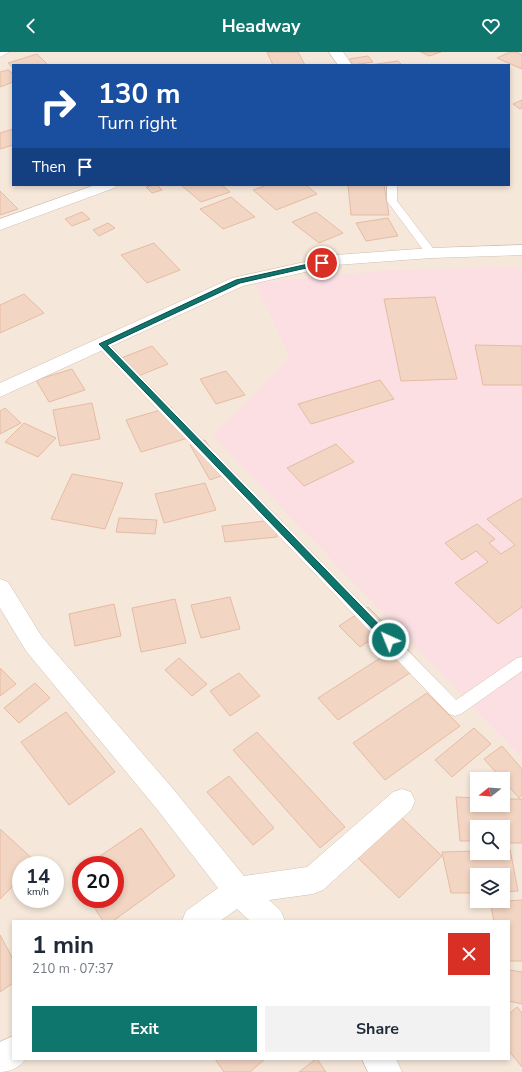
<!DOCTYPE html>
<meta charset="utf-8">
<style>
:root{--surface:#fff;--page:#f2f2f3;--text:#1f2937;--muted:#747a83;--accent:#0f766e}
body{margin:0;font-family:"Nunito Sans",sans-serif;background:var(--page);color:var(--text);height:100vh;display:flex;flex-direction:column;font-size:15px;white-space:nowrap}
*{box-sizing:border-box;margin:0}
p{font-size:13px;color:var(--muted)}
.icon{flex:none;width:22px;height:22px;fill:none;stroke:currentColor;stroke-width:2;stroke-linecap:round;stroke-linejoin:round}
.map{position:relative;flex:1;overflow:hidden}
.drawer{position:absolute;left:12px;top:868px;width:498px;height:140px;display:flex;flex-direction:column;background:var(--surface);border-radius:0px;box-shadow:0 2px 6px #0003}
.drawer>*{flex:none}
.banner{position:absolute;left:12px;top:12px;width:498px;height:122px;border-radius:0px;box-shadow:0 2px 6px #0003;background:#1a4fa0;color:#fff;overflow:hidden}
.needle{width:26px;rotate:253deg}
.controls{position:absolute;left:470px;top:720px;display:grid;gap:8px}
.controls a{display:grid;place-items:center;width:40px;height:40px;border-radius:0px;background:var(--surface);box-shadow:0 2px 6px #0003;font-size:20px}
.speed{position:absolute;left:12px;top:804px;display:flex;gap:8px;font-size:20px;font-weight:700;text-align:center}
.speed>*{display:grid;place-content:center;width:52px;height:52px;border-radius:50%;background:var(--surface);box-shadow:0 2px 6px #0003;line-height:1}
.speed small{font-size:10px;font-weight:400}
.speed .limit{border:6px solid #d22;background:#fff;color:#111}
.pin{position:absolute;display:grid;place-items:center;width:34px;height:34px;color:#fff;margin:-17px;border:2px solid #fff;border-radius:50%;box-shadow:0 1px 4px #0007}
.me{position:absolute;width:44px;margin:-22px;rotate:316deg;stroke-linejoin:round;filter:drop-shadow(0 0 3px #0008)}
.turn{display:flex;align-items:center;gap:14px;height:84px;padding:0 20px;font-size:18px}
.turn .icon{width:52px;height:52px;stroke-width:2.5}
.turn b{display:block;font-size:28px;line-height:34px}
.then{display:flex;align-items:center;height:38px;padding:0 20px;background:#0003;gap:8px;font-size:15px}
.round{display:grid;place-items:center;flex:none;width:42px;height:42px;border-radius:0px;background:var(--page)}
.head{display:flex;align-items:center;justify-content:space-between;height:68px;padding:0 20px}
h1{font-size:24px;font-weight:700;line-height:30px}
.cta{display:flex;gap:8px;margin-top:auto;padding:8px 20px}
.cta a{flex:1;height:46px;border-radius:0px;background:var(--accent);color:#fff;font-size:16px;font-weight:700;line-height:46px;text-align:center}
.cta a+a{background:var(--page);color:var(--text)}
header{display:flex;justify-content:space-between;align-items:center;height:52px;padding:0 20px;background:var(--accent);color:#fff;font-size:18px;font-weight:700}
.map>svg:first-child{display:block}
.residential{fill:#f5e8da;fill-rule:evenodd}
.medical{fill:#fbdfe3}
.building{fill:#f3d5c3;stroke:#e6bba3}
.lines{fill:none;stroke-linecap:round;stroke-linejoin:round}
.service-casing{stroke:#d1beb0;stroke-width:1}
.minor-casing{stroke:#d1beb0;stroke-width:1}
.service{fill:#fff;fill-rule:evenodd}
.minor{fill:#fff;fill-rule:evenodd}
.route{fill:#0f766e;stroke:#0a4d48}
</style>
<header><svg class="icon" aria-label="back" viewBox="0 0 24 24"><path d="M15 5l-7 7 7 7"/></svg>Headway<svg class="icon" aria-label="heart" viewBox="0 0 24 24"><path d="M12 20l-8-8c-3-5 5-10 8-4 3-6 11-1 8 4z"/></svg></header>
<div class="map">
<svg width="522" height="1020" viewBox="0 0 522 1020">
<rect width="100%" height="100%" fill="#fdf6ec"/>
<path class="residential" d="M0,0H522V1020H0ZM13,13H509V133H13ZM477,727H503V753H477ZM477,775H503V801H477ZM21,813H55V847H21ZM81,813H115V847H81ZM477,823H503V849H477ZM13,869H509V1007H13Z"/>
<path class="medical" d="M522,215V706L213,384L290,305L255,231L387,218Z"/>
<path class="building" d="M267,0H298L305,13H273Z
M421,0H441L429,4Z
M510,0H516L522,3V17L497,6Z
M37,2L48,13H13V16L8,11Z
M368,4L373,10L353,13L349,7Z
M398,9L402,13H370Z
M8,18L13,22V30L0,35V20Z
M522,48V56L520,57L513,52Z
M13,77V93L0,97V81Z
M153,133H157L162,138L152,141L146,135Z
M181,133H222L230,140L201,150Z
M267,133H306L317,142L276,158L253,138Z
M348,133H384L389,163H351Z
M0,139L18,157L0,163Z
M231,145L255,165L223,177L200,157Z
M82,160L90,167L72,174L65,167Z
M316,160L343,181L319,191L292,170Z
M388,166L398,184L366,189L356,171Z
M108,171L115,176L99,184L93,178Z
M154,191L180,218L147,231L121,203Z
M24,242L44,261L0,281V253Z
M435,245L457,327L401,329L384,247Z
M475,293L522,294V333H483Z
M152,294L168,312L131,327L116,308Z
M72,317L85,338L49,350L36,328Z
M226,319L245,343L216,352L200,327Z
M380,328L394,347L311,372L298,352Z
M92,351L100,387L60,394L53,358Z
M171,355L188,386L141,400L126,368Z
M5,356L21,371L0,382V359Z
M24,371L56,386L38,405L5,390Z
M205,388L226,422L210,428L190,393Z
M336,392L354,410L304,434L287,416Z
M72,422L123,431L105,477L51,467Z
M205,431L216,458L164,471L155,442Z
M522,446V555L498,572L455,531L488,510L476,499L462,508L445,491L477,472L495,487L489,491L501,502L515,493L487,467Z
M119,466L157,468L155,482L116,480Z
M274,468L277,485L225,490L222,474Z
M230,545L240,577L201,586L191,553Z
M175,547L186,591L141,600L132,556Z
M114,552L121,584L75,594L69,562Z
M368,555L389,576L360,595L339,574Z
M402,592L422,613L338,668L318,646Z
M179,606L207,632L192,644L165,618Z
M0,616L16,632L0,644Z
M239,621L260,644L230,664L210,639Z
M35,631L50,646L19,671L4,656Z
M427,641L460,674L385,728L353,691Z
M66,660L115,720L69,753L21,690Z
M474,676L491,692L452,725L435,708Z
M257,680L345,775L320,796L233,698Z
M502,694L522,717V743L519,746L484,707Z
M229,724L274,776L253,793L207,740Z
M456,745L477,746V753H503V747H522V791H503V775H477V789H460Z
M400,764L442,804L399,846L357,805Z
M141,776L175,824L113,869H103L89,847H115V813H87Z
M0,777L37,811L34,813H21V826L0,847Z
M510,797L518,839L503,840V823H477V841H451L442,800L477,799V801H503V798Z
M81,817V835L73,823Z
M522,848V909H509V869H494L490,850Z
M0,883L13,907V931L0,940Z
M509,918L522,920V952L509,949Z
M517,955L522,961V1015L509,999V962Z
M215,1007H265L250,1020H224Z
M317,1007L326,1020H299L316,1007Z"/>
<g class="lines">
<defs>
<path id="service" d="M0,0H9L0,5Z
M387,133H397V149L435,199L436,201L435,203H427L387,149Z
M102,288L106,289L456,648L517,606L522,605V619L461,662L455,664L449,662L98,295L96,292L98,289Z"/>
<path id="minor" d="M329,0H343L352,13H338Z
M95,133H117L114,136L0,178V167Z
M522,193V203L431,206L336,213L243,234L0,345V331L232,226L336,203L431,196Z
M0,527L8,530L42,585L174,738L244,824L307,815L393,740L402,737L411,740L415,749L411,758L323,838L313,842L269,848L281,859L285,869H250L237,857L220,869H182L186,859L218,836L156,756L26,599L0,556Z
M13,984V1007H25C20,1016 9,1020 0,1020V990Z
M362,1007H396L402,1020H368Z"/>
</defs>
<use href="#service" class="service-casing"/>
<use href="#minor" class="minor-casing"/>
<use href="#service" class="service"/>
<use href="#minor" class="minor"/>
</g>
<path class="route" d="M322,209H324V212L240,231L107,293L392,586L394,588L392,591H386L99,292L236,228Z"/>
</svg>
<div class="controls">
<a><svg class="needle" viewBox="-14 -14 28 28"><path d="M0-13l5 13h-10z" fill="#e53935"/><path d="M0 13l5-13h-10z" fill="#747a83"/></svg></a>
<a><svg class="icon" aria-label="search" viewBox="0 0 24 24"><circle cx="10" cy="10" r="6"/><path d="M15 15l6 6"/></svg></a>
<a><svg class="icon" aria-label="layers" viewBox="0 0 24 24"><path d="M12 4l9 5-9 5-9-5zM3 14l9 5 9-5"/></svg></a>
</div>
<div class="speed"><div>14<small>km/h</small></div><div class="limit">20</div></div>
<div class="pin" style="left:322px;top:211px;background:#d93025"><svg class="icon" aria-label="arrive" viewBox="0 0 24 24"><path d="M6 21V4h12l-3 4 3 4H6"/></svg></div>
<svg class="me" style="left:389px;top:588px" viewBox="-20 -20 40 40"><circle r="17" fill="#0f766e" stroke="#fff" stroke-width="3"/><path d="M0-11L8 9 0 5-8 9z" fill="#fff"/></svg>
<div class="banner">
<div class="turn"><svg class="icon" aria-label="right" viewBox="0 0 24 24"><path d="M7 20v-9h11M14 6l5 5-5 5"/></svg><div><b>130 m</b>Turn right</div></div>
<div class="then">Then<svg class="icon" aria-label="arrive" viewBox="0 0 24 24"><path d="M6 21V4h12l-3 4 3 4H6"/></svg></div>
</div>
<section class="drawer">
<div class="head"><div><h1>1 min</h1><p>210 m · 07:37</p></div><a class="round" style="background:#d93025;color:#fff"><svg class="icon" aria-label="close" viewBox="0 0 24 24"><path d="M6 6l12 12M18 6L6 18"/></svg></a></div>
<div class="cta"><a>Exit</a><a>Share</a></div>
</section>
</div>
